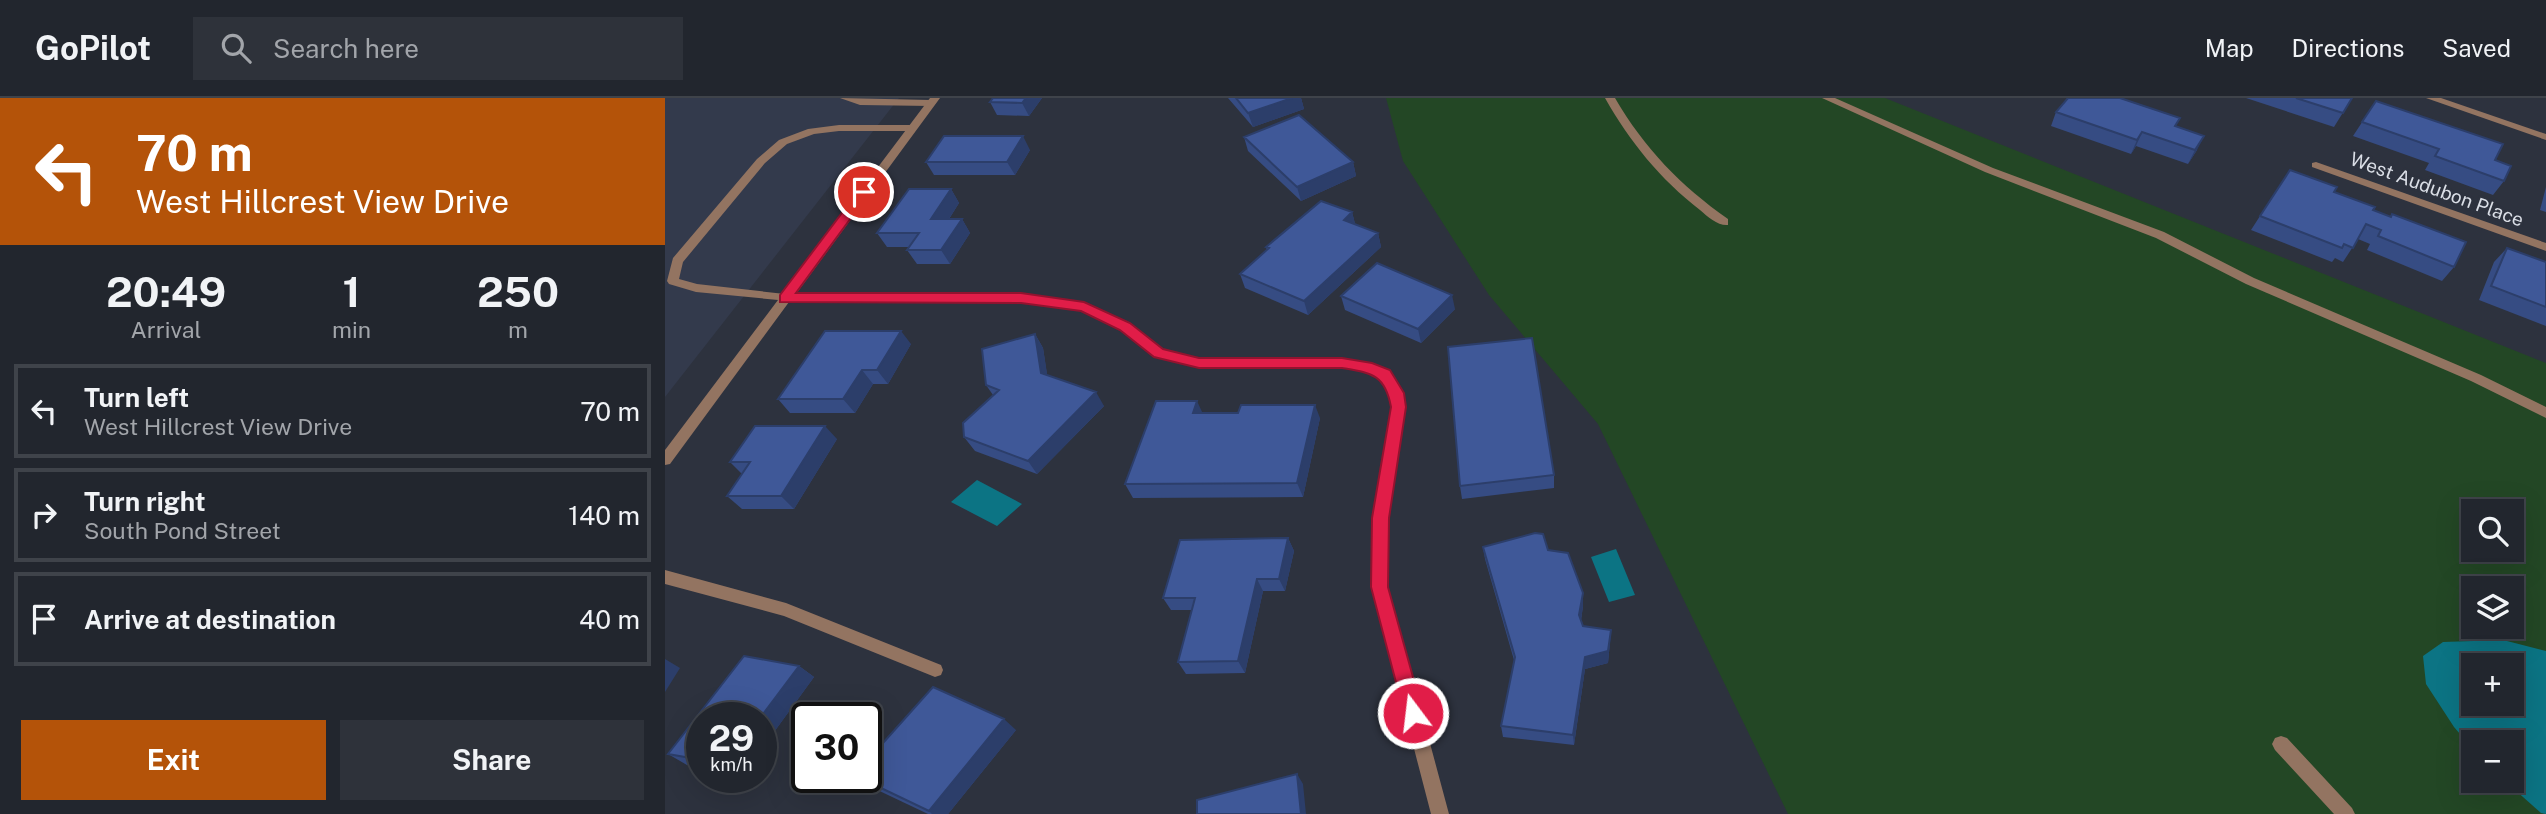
<!DOCTYPE html>
<meta charset="utf-8">
<style>
:root{--surface:#22262e;--page:#2e323a;--text:#f1f3f6;--muted:#a2a5aa;--line:#3f434a;--accent:#b45309}
body{margin:0;font-family:"Public Sans",sans-serif;background:var(--page);color:var(--text);height:100vh;display:flex;flex-direction:column;font-size:26px;white-space:nowrap}
*{box-sizing:border-box;margin:0}
p{font-size:23px;color:var(--muted)}
.icon{flex:none;width:38px;height:38px;fill:none;stroke:currentColor;stroke-width:2;stroke-linecap:round;stroke-linejoin:round}
.map{position:relative;flex:1;overflow:hidden}
.sheet{display:flex;flex-direction:column;background:var(--surface);width:665px}
.sheet>*{flex:none}
.top-card{background:#b45309;color:#fff;overflow:hidden}
.fabs{position:absolute;left:1796px;top:401px;display:grid;gap:14px}
.fabs a{display:grid;place-items:center;width:63px;height:63px;border-radius:0px;background:var(--surface);box-shadow:0 7px 28px #0002,0 0 0 2px var(--line);font-size:35px}
.speed{position:absolute;left:21px;top:604px;display:flex;gap:14px;font-size:35px;font-weight:700;text-align:center}
.speed>*{display:grid;place-content:center;width:91px;height:91px;border-radius:50%;background:var(--surface);box-shadow:0 7px 28px #0002,0 0 0 2px var(--line);line-height:1}
.speed small{font-size:18px;font-weight:400}
.speed .limit{border:4px solid #111;border-radius:10px;background:#fff;color:#111}
.pin{position:absolute;display:grid;place-items:center;width:60px;height:60px;color:#fff;margin:-30px;border:4px solid #fff;border-radius:50%;box-shadow:0 2px 7px #0007}
.me{position:absolute;width:77px;margin:-38px;rotate:345deg;stroke-linejoin:round;filter:drop-shadow(0 0 5px #0008)}
.turn{display:flex;align-items:center;gap:24px;height:147px;padding:0 21px;font-size:32px}
.turn .icon{width:91px;height:91px;stroke-width:2.5}
.turn b{display:block;font-size:49px;line-height:60px}
.eta{display:flex;justify-content:space-evenly;align-items:center;height:119px;text-align:center}
.eta b{font-size:42px;font-weight:700;line-height:49px}
.cta{display:flex;gap:14px;margin-top:auto;padding:14px 21px}
.cta a{flex:1;height:80px;border-radius:0px;background:var(--accent);color:#fff;font-size:28px;font-weight:700;line-height:80px;text-align:center}
.cta a+a{background:var(--page);color:var(--text)}
ul{padding:0;list-style:none}
li{display:flex;align-items:center;gap:21px;height:94px;margin:0 14px 10px;padding:0 7px;border:4px solid var(--line);border-radius:0px}
li div{flex:1}
li b{display:block;font-size:26px}
li em{font-style:normal}
header{display:flex;align-items:center;gap:42px;box-sizing:border-box;height:98px;padding:0 35px;background:var(--surface);border-bottom:2px solid var(--line)}
header strong{font-size:33px}
nav{display:flex;gap:38px;margin-inline-start:auto;font-size:24px}
.search{width:490px;height:63px;background:var(--page);display:flex;align-items:center;gap:18px;box-sizing:border-box;padding:0 24px;border-radius:0px;color:var(--muted);font-size:26px}
main{display:flex;flex:1;min-height:0}
.map>svg:first-child{display:block}
.built{fill:#333a4c}
.green{fill:#234725;fill-rule:evenodd}
.water{fill:#0c7484;fill-rule:evenodd}
.lines{fill:none;stroke-linecap:round;stroke-linejoin:round}
.service{fill:#937461;fill-rule:evenodd}
.minor{fill:#937461;fill-rule:evenodd}
.wall{fill:#364c83}
.shaded-wall{fill:#2c3e6a}
.building{fill:#3f5898;stroke:#2c3e6a;stroke-width:2}
.route{fill:#e11d48;stroke:#92132f;stroke-width:2}
.labels{text-anchor:middle;dominant-baseline:central;stroke-width:5;stroke-linejoin:round;paint-order:stroke}
.street-label{font-size:19px;fill:#dadee6;stroke:#2d323e}
</style>
<header>
<strong>GoPilot</strong>
<div class="search"><svg class="icon" aria-label="search" viewBox="0 0 24 24"><circle cx="10" cy="10" r="6"/><path d="M15 15l6 6"/></svg>Search here</div>
<nav><a>Map</a><a>Directions</a><a>Saved</a></nav>
</header>
<main>
<section class="sheet">
<div class="top-card">
<div class="turn"><svg class="icon" aria-label="left" viewBox="0 0 24 24"><path d="M17 20v-9H6M10 6l-5 5 5 5"/></svg><div><b>70 m</b>West Hillcrest View Drive</div></div>
</div>
<div class="eta">
<div><b>20:49</b><p>Arrival</p></div>
<div><b>1</b><p>min</p></div>
<div><b>250</b><p>m</p></div>
</div>
<ul>
<li><svg class="icon" aria-label="left" viewBox="0 0 24 24"><path d="M17 20v-9H6M10 6l-5 5 5 5"/></svg><div><b>Turn left</b><p>West Hillcrest View Drive</p></div><em>70 m</em></li>
<li><svg class="icon" aria-label="right" viewBox="0 0 24 24"><path d="M7 20v-9h11M14 6l5 5-5 5"/></svg><div><b>Turn right</b><p>South Pond Street</p></div><em>140 m</em></li>
<li><svg class="icon" aria-label="arrive" viewBox="0 0 24 24"><path d="M6 21V4h12l-3 4 3 4H6"/></svg><div><b>Arrive at destination</b></div><em>40 m</em></li>
</ul>
<div class="cta"><a>Exit</a><a>Share</a></div>
</section>
<div class="map">
<svg width="1881" height="716" viewBox="0 0 1881 716">
<rect width="100%" height="100%" fill="#2d323e"/>
<path class="built" d="M0,0H234L0,299Z"/>
<path class="green" d="M721,0H1220L1881,265V716H1123L933,326L824,197L738,63ZM1808,413H1846V452H1808ZM1808,490H1846V528H1808ZM1808,567H1846V606H1808ZM1808,644H1846V682H1808Z"/>
<path class="water" d="M312,382L357,406L332,428L286,404Z
M951,451L970,497L944,504L926,459Z
M1838,542L1881,553V716L1876,715L1840,683L1846,682V644H1808V651L1789,629L1761,586L1758,558L1778,544ZM1808,567H1846V606H1808Z"/>
<g class="lines">
<path class="service" d="M175,0L266,2L271,5L266,8L195,7Z
M940,0H950C979,50 1016,88 1063,121V127C1053,128 1043,119 1035,112C995,81 965,44 940,0Z
M1157,0H1170L1328,70L1499,134L1589,180L1816,277L1881,309V320L1806,283L1581,186L1491,140L1320,74Z
M174,27H247L252,30L247,33H174L149,36L122,46L100,65L18,164L14,181L32,186L120,196L126,200L124,203L31,194L4,186L2,183L8,160L92,61L114,42L143,31Z
M0,472L121,505L276,567L278,572L276,577L270,579L119,518L0,486Z
M1616,638L1622,640L1687,710L1690,716H1669L1610,652L1607,646L1610,640Z"/>
<path class="minor" d="M265,0H275L131,196H356L419,204L464,226L498,251L534,260H677L707,266L724,273L738,295L741,309L722,420L723,489L784,716H766L707,489L708,420L727,309C720,277 707,274 677,270H534L489,258L456,232L416,212L356,204H124L5,366L0,367V352Z
M1761,0H1776L1881,36V42Z
M1651,64L1881,145V153L1647,69V65Z"/>
</g>
<path class="wall" d="M377,0L364,18L332,17L325,4Z
M563,0H636L639,11L588,29Z
M1581,0H1687L1669,29Z
M1711,3L1830,62L1839,83L1828,97L1760,72L1764,65L1688,38Z
M1391,14L1511,28L1532,52L1523,66L1471,48L1466,56L1386,28Z
M579,39L688,64L691,78L636,103L583,53Z
M365,52L350,77H269L261,64Z
M1881,89V114L1875,112Z
M286,91L294,105L284,121H297L305,135L285,166H252L242,152L245,149H222L212,135Z
M1669,94L1708,112L1789,169L1777,183L1702,152L1705,146L1693,141L1678,164L1670,160L1667,164L1586,132L1595,118Z
M687,114L690,126L713,135L716,149L643,217L580,190L575,176L602,153L601,149Z
M1842,150L1881,164V228L1814,202L1829,164Z
M676,198L790,211L756,245L680,212Z
M370,236L378,250L382,277L439,308L372,376L310,353L299,339L328,297L321,287Z
M246,246L223,286H208L190,315H125L113,301Z
M538,315L655,320L638,399L468,400L460,386Z
M172,341L129,411H77L62,398L77,376L65,364Z
M889,377V390L797,401L795,388Z
M623,440L629,453L620,493H598L580,575L521,576L513,564L527,512H506L498,500Z
M818,449L883,452L918,495V508L916,522L918,528L946,532L945,544L943,565L920,571L909,647L838,639L836,628L849,562L820,461Z
M79,558L134,568L149,579L96,652V620H37V669L22,667L3,656Z
M351,632L283,716H263L204,688L192,679Z"/>
<path class="shaded-wall" d="M361,0H377L364,18L357,5Z
M627,0H636L639,11L588,29L583,15Z
M1477,34L1471,48L1466,56L1472,42Z
M358,38L365,52L350,77L342,64Z
M1539,38L1532,52L1523,66L1530,52Z
M688,64L691,78L636,103L632,89Z
M286,91L294,105L275,135L266,121Z
M687,114L691,129L679,122Z
M297,121L305,135L285,166L276,152Z
M713,135L716,149L643,217L639,203Z
M787,197L790,211L756,245L753,231Z
M236,233L246,246L223,286L212,272Z
M370,236L378,250L384,288L376,275Z
M197,272L208,286L190,315L178,301Z
M431,294L439,308L372,376L363,363Z
M532,303L538,316L528,315Z
M650,307L655,320L638,399L632,385Z
M160,328L172,341L129,411L116,398Z
M623,440L629,453L620,493L614,481Z
M592,481L598,493L580,575L573,563Z
M918,495V508L915,530L914,517Z
M946,532L945,544L943,565L920,571L909,647L908,637L920,559Z
M0,561L15,570L0,594Z
M134,568L149,579L96,652L95,620Z
M339,621L351,632L283,716H267L264,713Z
M632,676L638,686L641,716H636Z"/>
<path class="building" d="M328,0H361L357,5L325,4Z
M571,0H627L583,15Z
M1403,0H1455L1515,20L1510,28L1539,38L1530,52L1477,34L1472,42L1391,14Z
M1631,0H1687L1678,15Z
M1711,3L1838,46L1830,62L1846,68L1839,83L1770,58L1774,51L1697,24Z
M634,17L688,64L632,89L579,39Z
M279,38H358L342,64H261Z
M1625,72L1672,89L1669,94L1710,109L1708,112L1726,119L1727,116L1801,144L1789,169L1713,138L1716,132L1701,126L1688,150L1679,146L1677,150L1595,118Z
M244,91H286L266,121H297L276,152H242L254,135H212Z
M656,103L687,114L679,122L713,135L639,203L575,176L604,150L601,149Z
M1842,150L1881,164V209L1826,188Z
M712,165L787,197L753,231L676,198Z
M160,233H236L212,272H197L178,301H113Z
M370,236L376,275L431,294L363,363L299,339L298,325L334,292L321,287L317,251Z
M867,240L889,377L795,388L783,249Z
M491,303H532L528,315H573L576,307H650L632,385L460,386Z
M90,328H160L116,398H62L85,364H65Z
M870,435L878,436L883,452L903,455L918,495L914,517L918,528L946,532L943,553L920,559L908,637L836,628L850,559L818,449Z
M623,440L614,481H592L573,563L513,564L530,500H498L515,442Z
M79,558L134,568L95,620H37V662L3,656Z
M268,589L339,621L264,713L193,679H201V664Z
M632,676L636,716H532V702Z"/>
<path class="route" d="M199,90L205,94L131,195H356L419,204L465,225L498,251L534,260H677L707,265L725,272L739,295L741,309L724,420L723,489L758,615L755,622L748,624L742,622L739,615L706,489L707,420L726,309C720,276 706,275 677,270H534L489,259L455,232L416,213L356,205L115,204V197L195,91Z"/>
<g class="labels">
<g class="street-label">
<text transform="translate(1772 91) rotate(20)">West Audubon Place</text>
</g>
</g>
</svg>
<div class="fabs">
<a><svg class="icon" aria-label="search" viewBox="0 0 24 24"><circle cx="10" cy="10" r="6"/><path d="M15 15l6 6"/></svg></a>
<a><svg class="icon" aria-label="layers" viewBox="0 0 24 24"><path d="M12 4l9 5-9 5-9-5zM3 14l9 5 9-5"/></svg></a>
<a>+</a>
<a>−</a>
</div>
<div class="speed"><div>29<small>km/h</small></div><div class="limit">30</div></div>
<div class="pin" style="left:199px;top:94px;background:#d93025"><svg class="icon" aria-label="arrive" viewBox="0 0 24 24"><path d="M6 21V4h12l-3 4 3 4H6"/></svg></div>
<svg class="me" style="left:748px;top:615px" viewBox="-20 -20 40 40"><circle r="17" fill="#e11d48" stroke="#fff" stroke-width="3"/><path d="M0-11L8 9 0 5-8 9z" fill="#fff"/></svg>
</div>
</main>
